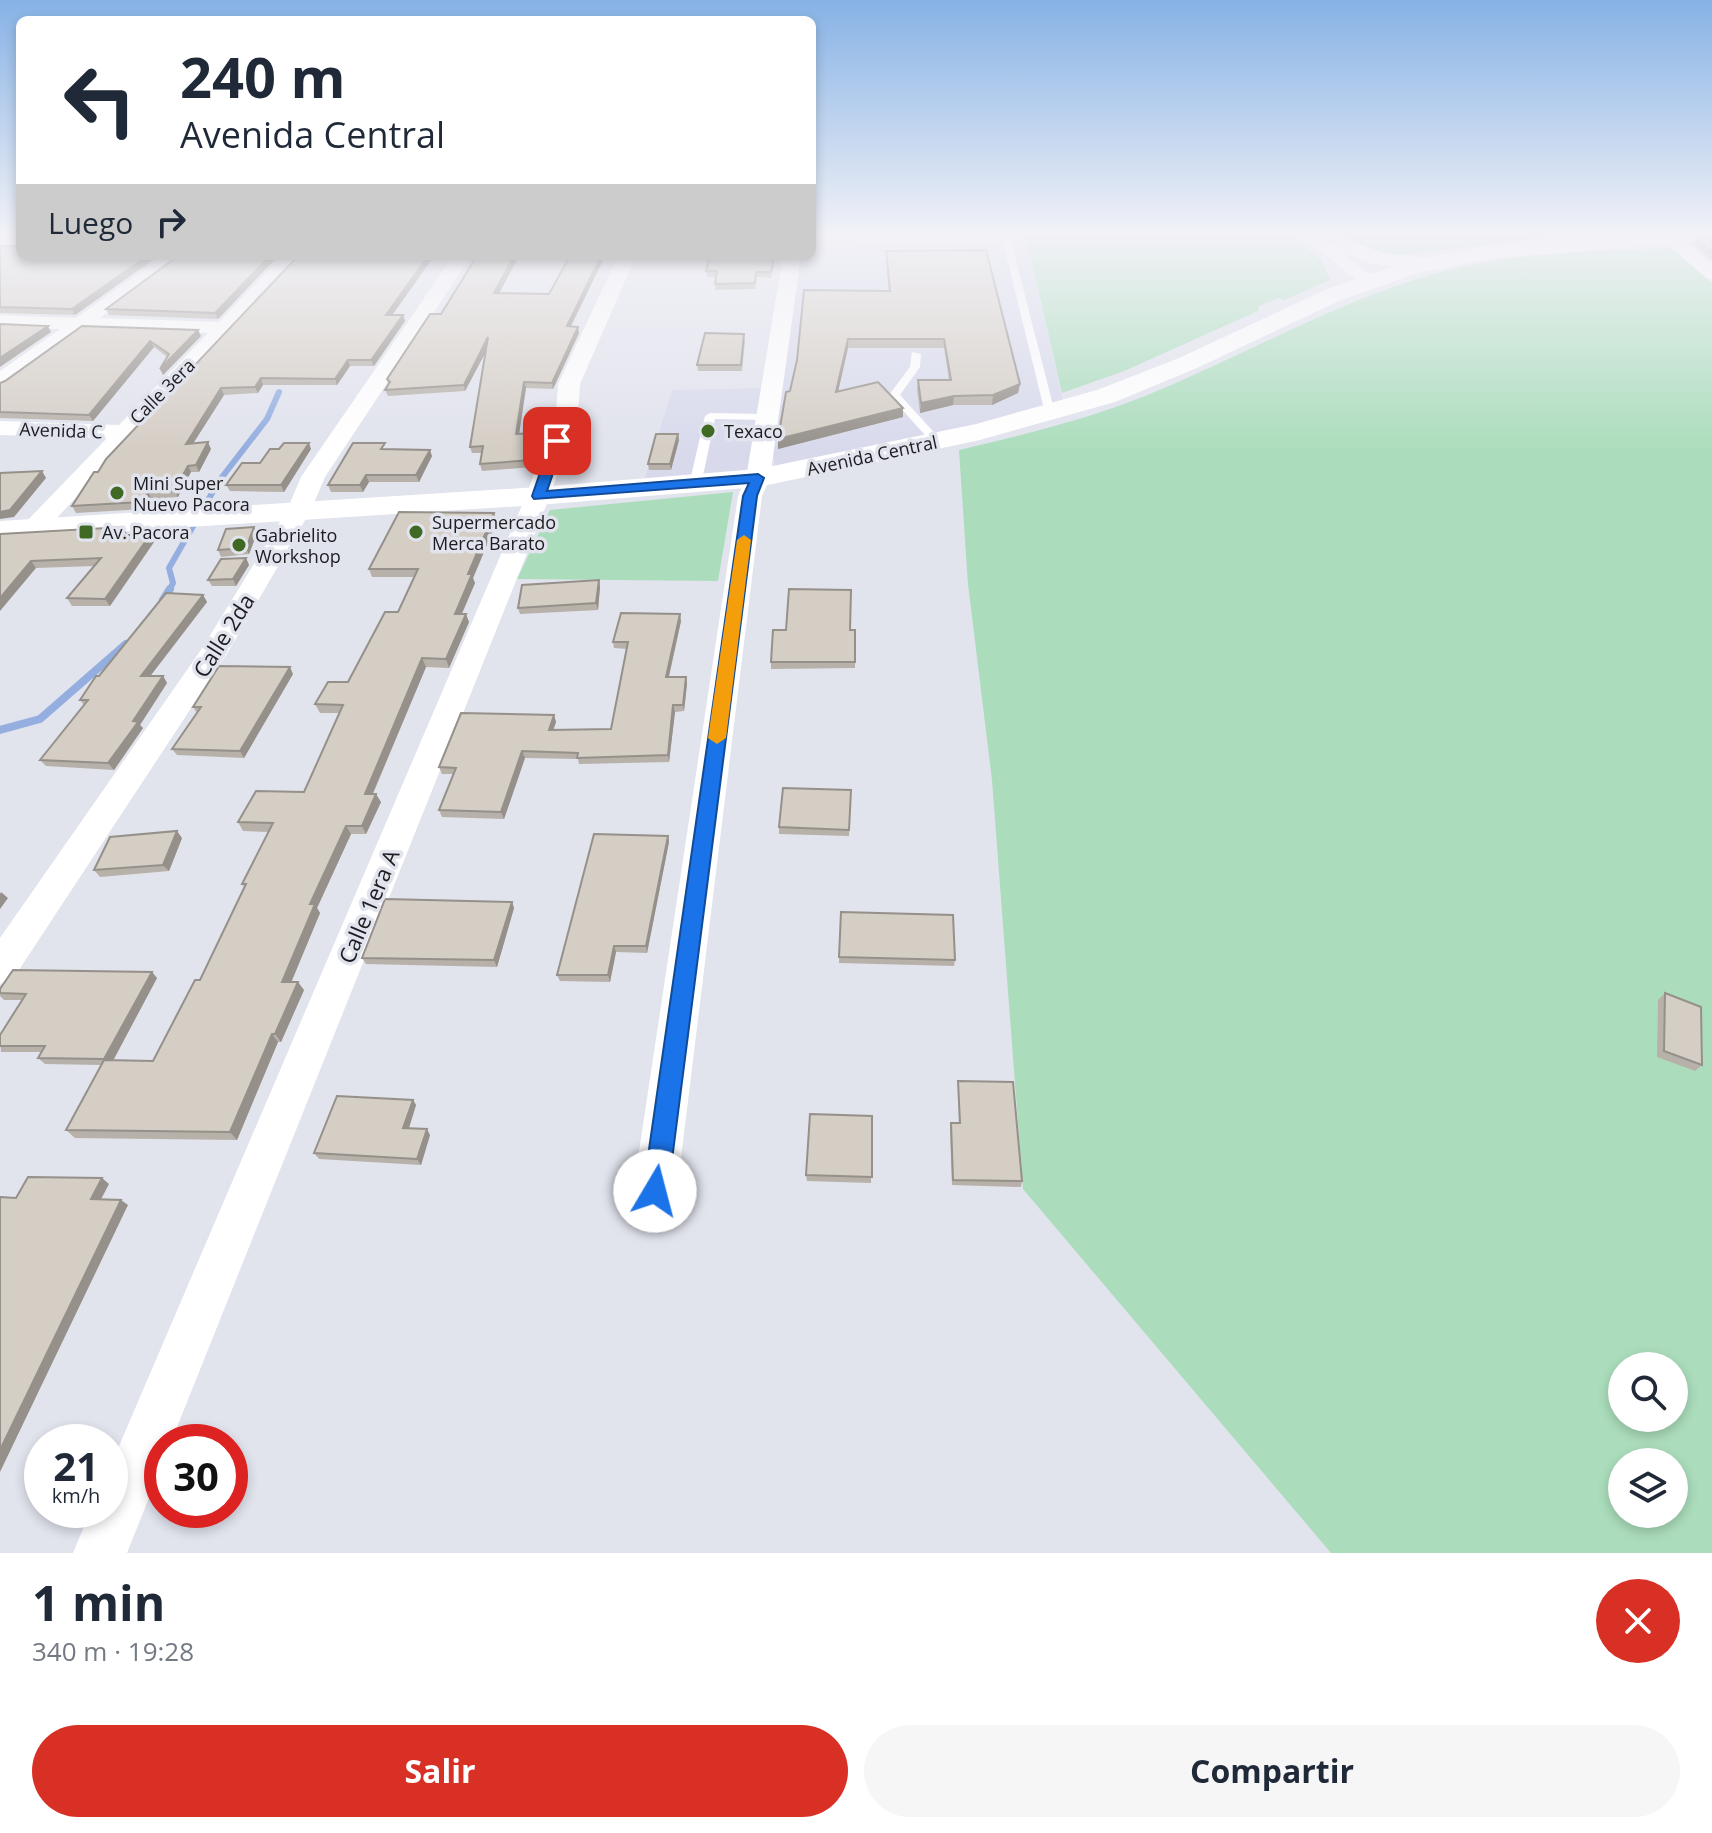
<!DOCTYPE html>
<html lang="es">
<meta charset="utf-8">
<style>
:root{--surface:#fff;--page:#f6f6f7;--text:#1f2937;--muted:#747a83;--accent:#d93025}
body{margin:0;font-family:"Open Sans",sans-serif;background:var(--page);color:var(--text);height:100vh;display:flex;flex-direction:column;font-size:30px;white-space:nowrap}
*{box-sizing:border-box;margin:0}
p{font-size:26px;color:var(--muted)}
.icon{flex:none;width:44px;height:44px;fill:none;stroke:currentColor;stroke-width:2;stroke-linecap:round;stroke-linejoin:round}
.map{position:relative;height:1553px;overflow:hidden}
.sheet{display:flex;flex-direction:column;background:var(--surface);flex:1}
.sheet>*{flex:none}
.top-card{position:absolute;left:16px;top:16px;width:800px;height:244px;border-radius:12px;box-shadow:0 4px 12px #0003;background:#fff;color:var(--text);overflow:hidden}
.tools{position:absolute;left:1608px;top:1352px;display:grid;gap:16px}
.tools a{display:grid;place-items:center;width:80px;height:80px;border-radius:50%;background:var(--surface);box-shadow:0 4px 12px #0003;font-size:40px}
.speed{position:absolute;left:24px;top:1424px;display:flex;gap:16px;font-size:40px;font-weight:700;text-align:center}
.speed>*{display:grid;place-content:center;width:104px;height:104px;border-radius:50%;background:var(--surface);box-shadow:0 4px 12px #0003;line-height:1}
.speed small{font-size:20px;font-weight:400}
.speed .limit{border:12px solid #d22;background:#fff;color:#111}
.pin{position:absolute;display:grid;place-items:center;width:68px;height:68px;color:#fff;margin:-34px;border-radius:16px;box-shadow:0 4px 12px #0006}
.me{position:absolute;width:88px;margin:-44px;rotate:8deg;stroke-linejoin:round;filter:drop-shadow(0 0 6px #0008)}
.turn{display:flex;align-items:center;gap:28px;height:168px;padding:0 32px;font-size:36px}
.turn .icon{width:104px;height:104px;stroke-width:2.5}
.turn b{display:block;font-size:56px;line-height:68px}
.then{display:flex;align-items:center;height:76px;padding:0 32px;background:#0003;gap:16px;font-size:30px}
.round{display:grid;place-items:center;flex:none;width:84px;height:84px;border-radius:42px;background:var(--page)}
.overview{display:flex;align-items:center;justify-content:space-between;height:136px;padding:0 32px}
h1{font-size:48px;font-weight:700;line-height:60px}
.primary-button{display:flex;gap:16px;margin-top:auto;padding:16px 32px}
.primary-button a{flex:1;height:92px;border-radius:48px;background:var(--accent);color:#fff;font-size:32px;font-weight:700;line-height:92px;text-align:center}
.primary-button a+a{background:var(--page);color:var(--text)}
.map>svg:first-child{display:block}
.built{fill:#d8daec}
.green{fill:#abddbc;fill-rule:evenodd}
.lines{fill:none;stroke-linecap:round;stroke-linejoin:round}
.stream-far1{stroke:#94aee0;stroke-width:6}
.stream{stroke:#94aee0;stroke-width:8}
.service{fill:#fff;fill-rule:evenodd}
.minor{fill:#fff;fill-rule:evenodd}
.tertiary{fill:#fff;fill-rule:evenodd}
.wall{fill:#b7b1a9}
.shaded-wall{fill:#95908a}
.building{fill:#d5cec5;stroke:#95908a;stroke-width:2}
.route{fill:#1a73e8;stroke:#114b97;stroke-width:2}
.slow{fill:#f59e0b}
.poi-dot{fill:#406924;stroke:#e1e3ed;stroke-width:3}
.labels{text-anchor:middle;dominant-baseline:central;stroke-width:7;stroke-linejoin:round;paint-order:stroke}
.far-street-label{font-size:18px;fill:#1c1c20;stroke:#e1e3ed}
.far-poi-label{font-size:18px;fill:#1c1c20;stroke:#e1e3ed;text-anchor:start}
.street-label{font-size:22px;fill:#1c1c20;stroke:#e1e3ed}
</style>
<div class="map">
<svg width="1712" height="1553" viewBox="0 0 1712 1553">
<rect width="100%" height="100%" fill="#e1e3ed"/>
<path class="built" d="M812,233H1025L1063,401L1018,416L775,466L773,456L800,256H812Z
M765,388L748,473L643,485L672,390Z"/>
<path class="green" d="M1025,233H1290L1321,260L1330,280L1284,300L1279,298L1259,306L1258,311L1124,371L1062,393Z
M1340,233H1580L1391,256L1356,245Z
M1671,248L1712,283V1553H1331L1023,1189L992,780L968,584L959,450C1022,435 1085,420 1145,396C1241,357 1331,304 1430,275C1507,252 1592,252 1671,248ZM1622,1366H1674V1418H1622ZM1622,1462H1674V1514H1622Z
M733,492L718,581L517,579L550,510Z"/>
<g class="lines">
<path class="stream-far1" d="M169,591L173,583L169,568L219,481L267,419L279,392"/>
<path class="stream" d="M163,600L170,589
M0,730L40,719L126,644"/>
<path class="service" d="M812,234L1010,237L1055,413L1054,415L1045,413L1003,242L812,240Z
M912,352L921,354L920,367L900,395L941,440V444H933L889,395L910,367Z
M710,413L767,414L773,417L767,420L715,419L701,485L695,489L689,485L705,416Z"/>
<path class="minor" d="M1298,233H1317L1378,281L1375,285H1363Z
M1656,233H1674L1712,265V279L1706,278Z
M0,240H20V250H0Z
M163,256H183L100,318L219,322L282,256H301L42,534H24L20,529L24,524L107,438L0,435V421L119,425L208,333L84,329L7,385L0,387V371L60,329L0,327V315L76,318Z
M453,256H471L325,477L311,510L228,652L13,979L0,984V938L203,647L287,510L301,477Z
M618,256H636L580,384L578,413L550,496L171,1442H162V1465L127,1553H73L91,1510H110V1467L526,496L556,413L558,384Z
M783,256H801L770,478L762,496L677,1191L670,1206L655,1213L640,1206L633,1191L738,496L746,478Z"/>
<path class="tertiary" d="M1637,233H1712V239L1488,259L1418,273L1341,300L1197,368L1115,402L980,440L758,487L538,505L0,539V521L538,487L758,469L976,424L1097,390L1179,358L1325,290L1394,266L1374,264L1338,251L1335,246L1338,241L1346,240L1385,253L1425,258L1488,245Z"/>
</g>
<path class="wall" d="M0,233H20V256H158L75,315L0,313V246H19V238H0Z
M1712,236V261L1692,244L1695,238Z
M886,251L1020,384L1018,393L992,405H953L920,413L917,390L918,380H949L944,348H848L838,391L903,417L778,449L797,360L889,291Z
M178,256H278L218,319L109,315L106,309Z
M298,256H450L447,259H432L392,315H403L405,321L374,366H350L337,385H263L258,393L224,395L193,443L211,449L199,472H191L178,497L152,499L145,509L76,513L72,506L98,472Z
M471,256H519L499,293L549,294L569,256H563H605L571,326L579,333L553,389L526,388L519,434L537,439L533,467L482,471L480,464L482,453H472L470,447L486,351L465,391L388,396L385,390L388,384L387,379L441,314L474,260H472Z
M776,256L771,278L757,277L755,289L715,290L716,277H707L706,271Z
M82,326L198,330L201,336L163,375L167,357L154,347L93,421L0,418V383L5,381Z
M745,340L742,371H698L697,365Z
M679,440L671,470H649L648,464Z
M311,449L284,492L230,491L226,485L260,463Z
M387,449L432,456L419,482H369L363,492H331L328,485Z
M494,513L497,521L473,578L475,583L462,614L469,622L449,668L426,667L373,794L381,802L366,834H351L317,908L320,913L291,982L304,990L281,1042H278L237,1140L75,1138L66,1130L101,1065L45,1064L38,1058L42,1052H1L0,1035L22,1000H4L0,996V989L157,978L113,1061H153L200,980L245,888L242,884L269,832L243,831L238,822L304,792L339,713H320L315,704L348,682L398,612L414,577H372L369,569Z
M123,527L126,535H150L154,542L110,606H72L67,598L94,566L36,568L0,534Z
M257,533L249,554L221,557L218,550Z
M246,558L249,565L236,586H212L208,580Z
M600,587L598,610L520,614L518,608Z
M203,595L207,602L150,676H163L167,683L140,725L143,728L114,770L46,766L40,760L84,705L80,700L99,676Z
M681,621L669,677H686L687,684L684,711L675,712L669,762L579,764L578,759L525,758L504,819L442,817L439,810L453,774H442L439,767L554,715L556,722L553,730L611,729L627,649L614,648L613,642Z
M850,630H855V668L771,669V662Z
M293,674L244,758L177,755L172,749L197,713L193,707Z
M851,790L849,836L779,834V827Z
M668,836L669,842L647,953L616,952L610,982L560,981L557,975Z
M182,838L169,871L100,877L94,870Z
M512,902L514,908L497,967L366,964L362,958Z
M841,912L955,960L954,966L839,963Z
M1665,993L1702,1065L1695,1071L1657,1057L1658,1000Z
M958,1081L1022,1181L1021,1187L952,1185L950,1129L951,1123H959Z
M413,1100L416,1105L409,1128L430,1135L421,1165L319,1159L314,1153Z
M872,1116L871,1183L807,1181L806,1175Z"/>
<path class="shaded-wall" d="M147,256H158L75,315L72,309Z
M270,256H278L218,319L215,313Z
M428,256H431L432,259L388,321L386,315Z
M514,256H519L496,299L494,293Z
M601,256H605L568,332L567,326Z
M403,315L405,321L374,366L371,360Z
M48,326L51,332L0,367V358Z
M578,327L579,333L553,389L552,383Z
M198,330L201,336L163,375L160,369Z
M488,337L490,344L465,391L464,385Z
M848,339V348L836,401V392Z
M150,341L154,347L93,421L89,415Z
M348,360L350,366L337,385L335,379Z
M261,378L263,385L258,393L255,387Z
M524,382L526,388L518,441L516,434Z
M1020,384L1018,393L992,405L993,395Z
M221,388L224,395L189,450L186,444Z
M954,396L953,405L920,413L921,403Z
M903,408V417L778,449V439Z
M535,433L537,439L533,467L532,460Z
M678,434L679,440L671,470L670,464Z
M208,442L211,449L199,472L196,465Z
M309,443L311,449L284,492L281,485Z
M430,450L432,456L419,482L416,475Z
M188,466L191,472L178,497L174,491Z
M42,471L46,478L14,517L0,519V512Z
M366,475L369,482L363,492L360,485Z
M148,493L152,499L145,509L141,502Z
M494,513L497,521L473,578L475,583L458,622L455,614L468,574Z
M123,527L127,534L121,542L117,535Z
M254,527L257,533L249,554L246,548Z
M150,535L154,542L110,606L105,599Z
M246,558L249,565L236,586L233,579Z
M31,561L36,568L0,611V598Z
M599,580L600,587L598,610L596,603Z
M203,595L207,602L145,683L141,676Z
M466,614L469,622L449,668L446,659Z
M680,614L681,621L667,684L666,677Z
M422,658L426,667L369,802L365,794Z
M290,667L293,674L244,758L240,751Z
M163,676L167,683L140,725L143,728L114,770L108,763L133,721Z
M686,677L687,684L684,711L683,705Z
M673,705L675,712L669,762L668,755Z
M554,715L556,722L551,737L549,730Z
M522,751L525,758L504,819L501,812Z
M376,794L381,802L366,834L362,826Z
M346,826L351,834L317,908L320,913L288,990L282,982L310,904Z
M177,831L182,838L169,871L163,865Z
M668,836L669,842L647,953L646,946Z
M1,892L8,898L0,909V894Z
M512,902L514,908L497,967L494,960Z
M614,946L616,952L610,982L608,975Z
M152,972L157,978L110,1066L104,1059Z
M298,982L304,990L281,1042L275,1034Z
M272,1034L278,1042L237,1140L230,1132Z
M413,1100L416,1105L407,1134L403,1128Z
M427,1129L430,1135L421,1165L417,1159Z
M102,1178L109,1184L98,1205L91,1199Z
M121,1200L128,1205L0,1472V1450Z"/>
<path class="building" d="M19,233L20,256H147L72,309L0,307V246H19Z
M1712,236V253L1695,238Z
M986,250L1020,384L993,395L954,396L921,403L918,380H951L944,339H848L836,392L878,382L903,408L778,439L786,392L790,391L797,360L804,290L890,291L886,251Z
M178,256H270L215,313L106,309Z
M298,256H428L386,315H403L371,360H348L335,379L261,378L255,387L221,388L186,444L208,442L196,465L188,466L174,491L148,493L141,502L72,506L94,472H98L106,459Z
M477,256H514L494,293L549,294L570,256H601L567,326L578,327L552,383L524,382L516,434L535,433L532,460L480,464L483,446L470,447L488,337L464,385L385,390L390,382L387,379L430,314H441Z
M710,256H774L771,272H756L755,283L715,284L717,271H706Z
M0,324L48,326L0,358Z
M82,326L198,330L160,369L169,354L150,341L89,415L0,412V383L5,381Z
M705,333L744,334L741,365H697Z
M656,434H678L670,464H648Z
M284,443H309L281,485H226L242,463H260L270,449H279Z
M353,443H385L381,449L430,450L416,475H366L360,485H328Z
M42,471L10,510L0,512V473Z
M399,512L494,513L468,574H472L455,614H466L446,659L422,658L365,794H376L362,826H346L310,904H315L282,982H298L275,1034H272L230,1132L66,1130L104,1060L153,1061L195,980H200L246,884H242L273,823L238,822L256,791L304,792L343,705L315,704L328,682H348L385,612H398L418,569H369Z
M123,527L117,535H150L105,599L67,598L101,558L31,561L0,598V534Z
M254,527L246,548L218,550L226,529Z
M246,558L233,579L208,580L221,559Z
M599,580L596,603L518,608L522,585Z
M789,589L851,590L850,630H855V662H771L773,630H786Z
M166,593L203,595L141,676H163L133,721L138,722L108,763L40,760L88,700H80L96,676H99Z
M621,613L680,614L666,677H686L683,705H673L668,755L577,758L578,753L522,751L501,812L439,810L456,768L439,767L461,713L554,715L549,730L611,729L628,642H613Z
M219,666L290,667L240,751L172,749L201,707H193Z
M783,788L851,790L849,830L779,827Z
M177,831L163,865L94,870L110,837Z
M594,834L668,836L646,946H614L608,975H557Z
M385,899L512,902L494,960L362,958Z
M841,912L953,915L955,960L839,957Z
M13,970L152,972L104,1059L38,1058L45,1046H0V1035L26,994L0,993V989Z
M1665,993L1701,1007L1702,1065L1664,1051Z
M958,1081L1013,1082L1022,1181L953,1180L951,1123H960Z
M337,1096L413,1100L403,1128L427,1129L417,1159L314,1153Z
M810,1114L872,1116V1177L806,1175Z
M28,1177L102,1178L91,1199L121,1200L0,1450V1197L16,1198Z"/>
<linearGradient id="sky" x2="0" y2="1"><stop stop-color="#86b2e5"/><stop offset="0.52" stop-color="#f2f2f7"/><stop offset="1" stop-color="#f2f2f7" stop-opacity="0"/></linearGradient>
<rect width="1712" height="450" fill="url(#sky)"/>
<path class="route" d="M557,437L564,441L547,491L758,474L764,478L757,496L668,1191L664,1199L655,1203L647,1199L643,1191L743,496L749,483L534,499L532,496L551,441Z"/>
<path class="slow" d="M744,535L751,540L726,738L717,744L708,738L737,540Z"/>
<g class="poi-dot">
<circle cx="708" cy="431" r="8"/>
<circle cx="117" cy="493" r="8"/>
<rect x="78" y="524" width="16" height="16" rx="4"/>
<circle cx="416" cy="532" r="8"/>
<circle cx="239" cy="545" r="8"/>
</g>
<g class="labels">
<g class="far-street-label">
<text transform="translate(162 391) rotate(-45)">Calle 3era</text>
<text transform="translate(61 430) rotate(2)">Avenida C</text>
<text transform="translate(872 455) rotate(-12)">Avenida Central</text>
</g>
<g class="far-poi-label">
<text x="724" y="431">Texaco</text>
<text x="133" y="483">Mini Super<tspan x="133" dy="21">Nuevo Pacora</tspan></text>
<text x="432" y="522">Supermercado<tspan x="432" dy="21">Merca Barato</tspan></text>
<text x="102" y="532">Av. Pacora</text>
<text x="255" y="535">Gabrielito<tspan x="255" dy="21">Workshop</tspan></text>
</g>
<g class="street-label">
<text transform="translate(223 635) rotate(-58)">Calle 2da</text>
<text transform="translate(368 906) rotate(-67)">Calle 1era A</text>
</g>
</g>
</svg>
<div class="tools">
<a><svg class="icon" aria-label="search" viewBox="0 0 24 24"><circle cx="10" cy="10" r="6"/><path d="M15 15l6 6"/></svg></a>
<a><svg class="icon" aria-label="layers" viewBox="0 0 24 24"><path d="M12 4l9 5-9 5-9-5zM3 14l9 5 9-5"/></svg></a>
</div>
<div class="speed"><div>21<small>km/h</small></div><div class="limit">30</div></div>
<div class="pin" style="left:557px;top:441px;background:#d93025"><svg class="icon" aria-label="arrive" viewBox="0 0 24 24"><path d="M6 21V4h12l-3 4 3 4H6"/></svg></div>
<svg class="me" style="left:655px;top:1191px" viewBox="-20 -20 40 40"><circle r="19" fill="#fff"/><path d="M0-13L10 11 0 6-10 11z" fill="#1a73e8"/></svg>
<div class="top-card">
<div class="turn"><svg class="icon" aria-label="left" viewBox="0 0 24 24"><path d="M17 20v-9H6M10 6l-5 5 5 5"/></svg><div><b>240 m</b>Avenida Central</div></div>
<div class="then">Luego<svg class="icon" aria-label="right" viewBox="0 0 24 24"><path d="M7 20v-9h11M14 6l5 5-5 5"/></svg></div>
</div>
</div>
<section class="sheet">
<div class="overview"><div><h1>1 min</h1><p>340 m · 19:28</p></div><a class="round" style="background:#d93025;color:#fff"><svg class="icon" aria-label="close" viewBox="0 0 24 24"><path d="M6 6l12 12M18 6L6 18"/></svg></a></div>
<div class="primary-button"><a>Salir</a><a>Compartir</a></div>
</section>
